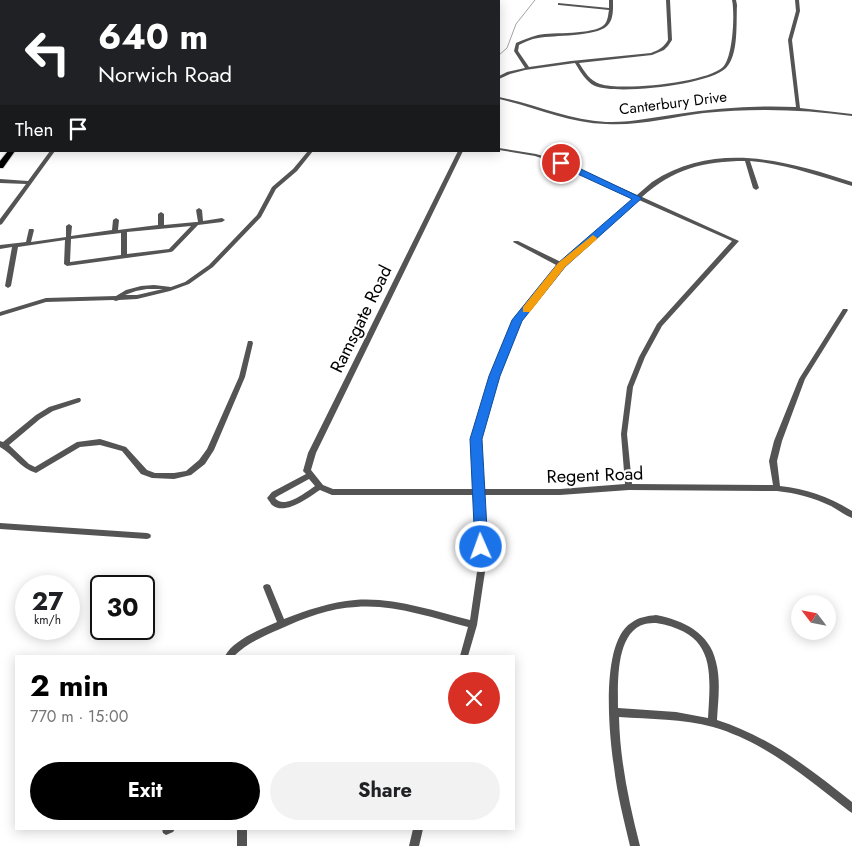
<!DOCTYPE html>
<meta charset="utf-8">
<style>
:root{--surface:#fff;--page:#f2f2f2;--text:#202124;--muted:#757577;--accent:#000}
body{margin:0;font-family:Jost,sans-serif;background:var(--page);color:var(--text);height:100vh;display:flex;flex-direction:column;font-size:19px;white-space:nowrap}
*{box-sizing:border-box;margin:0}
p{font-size:16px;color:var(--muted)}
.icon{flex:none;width:28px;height:28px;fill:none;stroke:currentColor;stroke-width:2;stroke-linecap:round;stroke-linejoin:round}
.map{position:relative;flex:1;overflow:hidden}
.sheet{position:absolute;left:15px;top:655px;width:500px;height:175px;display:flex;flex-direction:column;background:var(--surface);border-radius:0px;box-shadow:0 2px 12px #0003}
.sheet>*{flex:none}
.banner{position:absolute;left:0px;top:0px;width:500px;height:152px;box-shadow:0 2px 12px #0003;background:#202124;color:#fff;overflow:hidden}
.needle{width:32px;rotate:302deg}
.buttons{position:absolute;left:791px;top:595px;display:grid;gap:10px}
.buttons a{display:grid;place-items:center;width:45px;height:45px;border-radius:50%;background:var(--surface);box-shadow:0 2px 12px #0003;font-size:25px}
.speed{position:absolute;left:15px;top:575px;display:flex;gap:10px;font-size:25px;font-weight:700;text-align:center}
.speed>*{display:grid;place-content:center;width:65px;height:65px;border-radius:50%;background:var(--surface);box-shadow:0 2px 12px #0003;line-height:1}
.speed small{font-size:12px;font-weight:400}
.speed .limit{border:2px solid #111;border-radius:8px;background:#fff;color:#111}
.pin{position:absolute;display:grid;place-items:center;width:42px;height:42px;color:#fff;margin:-21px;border:2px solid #fff;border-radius:50%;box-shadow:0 1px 5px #0007}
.me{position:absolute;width:55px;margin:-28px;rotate:358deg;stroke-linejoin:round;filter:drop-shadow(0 0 4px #0008)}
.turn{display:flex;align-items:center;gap:18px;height:105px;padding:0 15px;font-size:22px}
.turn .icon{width:65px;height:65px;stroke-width:2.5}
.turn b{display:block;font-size:35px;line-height:42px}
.then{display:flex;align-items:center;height:48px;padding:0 15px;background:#0003;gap:10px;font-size:19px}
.round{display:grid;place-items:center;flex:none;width:52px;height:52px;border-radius:26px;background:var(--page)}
.overview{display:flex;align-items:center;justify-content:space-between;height:85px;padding:0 15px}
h1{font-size:30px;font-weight:700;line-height:38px;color:var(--accent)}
.button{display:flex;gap:10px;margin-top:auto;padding:10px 15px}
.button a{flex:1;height:58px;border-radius:30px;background:var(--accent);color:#fff;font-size:20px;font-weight:700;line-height:58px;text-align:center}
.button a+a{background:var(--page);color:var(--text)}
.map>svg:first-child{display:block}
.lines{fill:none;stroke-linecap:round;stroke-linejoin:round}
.stream{stroke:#a2a2a2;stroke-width:1}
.highway-casing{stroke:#dbdbdb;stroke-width:2}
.minor{fill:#545454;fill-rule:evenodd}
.highway{fill:#000;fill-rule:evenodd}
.route{fill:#1a73e8;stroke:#114b97}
.slow{fill:#f59e0b}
.labels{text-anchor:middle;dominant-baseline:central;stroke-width:4.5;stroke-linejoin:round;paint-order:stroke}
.far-street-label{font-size:15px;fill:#000;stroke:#fff}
.street-label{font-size:18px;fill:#000;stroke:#fff}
</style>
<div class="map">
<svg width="852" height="846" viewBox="0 0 852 846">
<rect width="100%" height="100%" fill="#fff"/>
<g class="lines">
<path class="stream" d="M499,55L507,48L516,24L535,0"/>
<defs>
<path id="highway" d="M8,151H15L3,168H0V161Z"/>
</defs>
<use href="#highway" class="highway-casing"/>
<path class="minor" d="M5,0H15C13,2 7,2 5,0Z
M148,0H152L151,1H147Z
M181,0H187L185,1H180Z
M396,0H401L400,1H395Z
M609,0H613C613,8 614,20 607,26C595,37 554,35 538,38C531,39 525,42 519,45L518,51L529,67L571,61L651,53C659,50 664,47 668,40L666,0H670L672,40L668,46L664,50L652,55L579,63C584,71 590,81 600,84C622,91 706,83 723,67C733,57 735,13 732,0H736L737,5C736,22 739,55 726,68C709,85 617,95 595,86C586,82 580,71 575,63L525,70L510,74L499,79V76L507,72L525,68L514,51L516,43C523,40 530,37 538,35C553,32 593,35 604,25C608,21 608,15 609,10L559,5H558V3L609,8Z
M795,0H799L800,11L792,40L800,108L852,114V116C803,109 754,108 704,113C672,117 639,126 606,124C569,123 535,107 499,99V97C535,104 569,120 606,122C630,123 654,117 678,114C717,108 756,105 796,107L788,40L796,11Z
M0,75H1V77H0Z
M499,148L536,154L563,162L637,195C642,191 647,186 652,182C715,141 786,160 852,182V186C818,176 786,164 750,161L759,188L756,190L753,188L745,161C704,161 673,169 642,197L739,241L662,326L645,357L633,387L627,434L632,484L773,485L769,461L774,441L799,379L843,309H847L848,310L805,379L782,441L777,461L780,486C806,489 830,497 852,511V518C845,515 838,510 831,506C814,498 796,493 777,491L629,490L560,495H482L486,565L477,625L468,656H460L468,627C432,618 394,604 356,607C330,608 304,618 280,629C264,636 247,643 234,656H225C233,640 261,629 277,622L263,587L264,585L267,584L270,585L284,619C307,610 331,602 355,600C394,597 433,611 470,620L478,565L475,495H332L320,490C309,497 285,516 272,505C271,504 268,499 267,498L272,492L306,474L303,471L308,453L458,151H463L316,453L311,470L323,485L333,489H475L473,439L491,376L514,320L558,266L513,242L514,241H518L561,262L634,198L559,164L535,156L499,150ZM639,200L732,241L657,324L639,357L627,387L621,434L625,484L560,489H482L479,439L497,376L520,321L564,266ZM309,479L315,486C306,492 284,510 275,498L278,496Z
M50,151H55L2,224L0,225V219L26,184L0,183V179L28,181Z
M308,151H313L297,171L276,189L261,217L213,267L189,284L170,291L137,299L119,300L116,301L113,300L46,302L0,316V312L46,298L116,296L126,290L141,286L154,285L171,287L185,282L209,265L257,215L272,187L293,169ZM147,289H163L137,295H125L136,291Z
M199,208L202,210L203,221L222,218L225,220L222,222L198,225L173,251L171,252L67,266L64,264L65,240L18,247L11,286L8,288L5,286L12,247L0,249V245L26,242L29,229H33L34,230L31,242L66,237V226L69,224L72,226L71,236L112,230L113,220L116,218L119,220L118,230L158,225V214L161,212L164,214V225L196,222H198L196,210ZM191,226L169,249L127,254V232ZM121,233V255L70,262L71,239Z
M248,341H252L253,343L245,377L214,450L205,464L191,475L174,479L152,478L141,474L122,451L100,445L80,447L36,473C20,468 14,455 0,447V441L3,442L36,415L49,407L78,398H80L81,400L80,402L53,411L40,419L9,445L29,464L35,467L77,442L100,439L126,447L147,470L155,473H174L186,471L199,460L207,449L239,377Z
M0,523L147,533L150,534L151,536L150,538L147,539L0,529Z
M656,615C683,620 710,633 716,662C721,681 718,701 717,720C770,737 809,768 852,802V813L849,811C807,778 765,742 713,727C683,719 650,719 619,717C620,761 629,803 640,846H630C624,820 617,794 614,767C609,735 600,643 631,623C639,617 647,616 656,615ZM656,623C715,633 711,669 708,718L676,712L618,708C618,684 615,632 645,624C648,623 653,623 656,623Z
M162,829H175L173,832L166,835L163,833Z
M237,829H247V846H237Z
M413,829H423L419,846H409Z"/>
<use href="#highway" class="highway"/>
</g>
<path class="route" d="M558,161H564L642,198L565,267L522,321L500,376L482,439L488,547L486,551L481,552L477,551L475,547L470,439L489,376L512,320L558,263L632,199L558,165Z"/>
<path class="slow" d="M593,235L597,238L596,240L565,267L530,312H523V307L558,263Z"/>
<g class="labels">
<g class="far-street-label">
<text transform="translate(673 103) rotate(-7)">Canterbury Drive</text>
</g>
<g class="street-label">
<text transform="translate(361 319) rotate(-64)">Ramsgate Road</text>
<text transform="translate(595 475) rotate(-2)">Regent Road</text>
</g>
</g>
</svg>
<div class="buttons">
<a><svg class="needle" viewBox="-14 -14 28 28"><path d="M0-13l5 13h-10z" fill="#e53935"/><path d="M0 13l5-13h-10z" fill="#757577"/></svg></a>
</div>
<div class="speed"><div>27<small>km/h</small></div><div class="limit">30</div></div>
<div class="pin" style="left:561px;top:163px;background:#d93025"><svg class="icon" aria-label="arrive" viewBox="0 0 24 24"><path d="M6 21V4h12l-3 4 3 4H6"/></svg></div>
<svg class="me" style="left:481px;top:547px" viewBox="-20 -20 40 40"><circle r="17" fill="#1a73e8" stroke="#fff" stroke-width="3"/><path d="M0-11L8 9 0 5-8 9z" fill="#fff"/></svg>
<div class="banner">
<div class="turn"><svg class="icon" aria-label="left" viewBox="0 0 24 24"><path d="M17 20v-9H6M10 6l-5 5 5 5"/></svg><div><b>640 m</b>Norwich Road</div></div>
<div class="then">Then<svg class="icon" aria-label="arrive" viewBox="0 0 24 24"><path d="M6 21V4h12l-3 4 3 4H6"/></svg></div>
</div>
<section class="sheet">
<div class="overview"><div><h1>2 min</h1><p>770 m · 15:00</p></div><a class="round" style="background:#d93025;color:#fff"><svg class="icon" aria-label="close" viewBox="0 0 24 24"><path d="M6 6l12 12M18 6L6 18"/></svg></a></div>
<div class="button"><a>Exit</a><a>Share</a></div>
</section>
</div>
